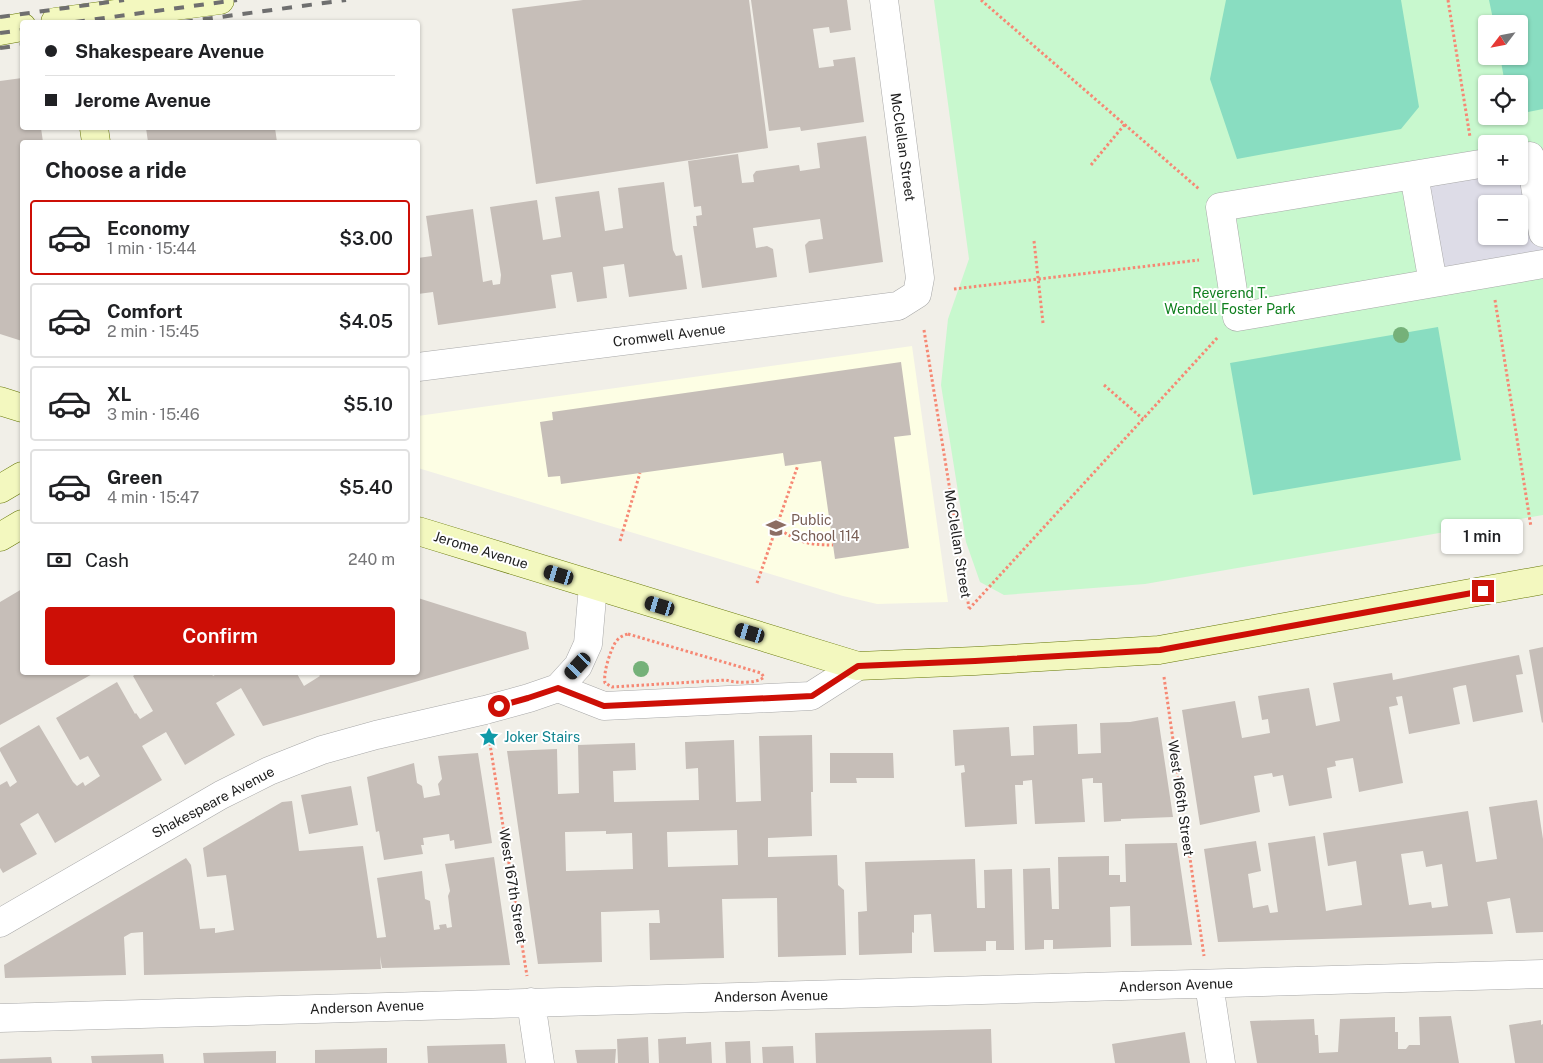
<!DOCTYPE html>
<html lang="en">
<head>
<meta charset="utf-8">
<style>
  body { margin:0; font-family:"Public Sans",sans-serif; background:#f6f6f6; color:#202124; height:100vh; display:flex; flex-direction:column; font-size:19px; white-space:nowrap }
  * { box-sizing:border-box; margin:0 }
  p { font-size:16px; color:#757577 }
  .icon { flex:none; width:28px; height:28px; fill:none; stroke:currentColor; stroke-width:2; stroke-linecap:round; stroke-linejoin:round }
  .map { position:relative; flex:1; overflow:hidden }
  .details { position:absolute; left:20px; top:140px; width:400px; height:535px; display:flex; flex-direction:column; background:#fff; border-radius:5px; box-shadow:0 1px 4px #0004 }
  .details>* { flex:none }
  .top-card { position:absolute; left:20px; top:20px; width:400px; height:110px; border-radius:5px; box-shadow:0 1px 4px #0004; display:grid; align-content:center; height:110px; padding:0 25px; background:#fff }
  .needle { width:32px; rotate:238deg }
  .tools { position:absolute; left:1478px; top:15px; display:grid; gap:10px }
  .tools a { display:grid; place-items:center; width:50px; height:50px; border-radius:5px; background:#fff; box-shadow:0 1px 4px #0004; font-size:25px }
  .end { position:absolute; width:22px; height:22px; margin:-11px; border:6px solid #cd0f06; background:#fff; box-shadow:0 0 0 2px #fff }
  .from { border-radius:50% }
  .bubble { position:absolute; height:35px; border-radius:5px; background:#fff; box-shadow:0 1px 4px #0004; font-size:16px; font-weight:600; line-height:35px; text-align:center }
  .car { position:absolute; width:15px; height:30px; margin:-15px -8px; border-radius:6px; box-shadow:0 0 4px 1px #0007; background:linear-gradient(#222 24%,#8ab4d8 0 40%,#222 0 76%,#8ab4d8 0 86%,#222 0) }
  .top-card b { display:flex; align-items:center; gap:18px; height:48px; font-size:19px }
  .top-card b+b { border-top:1px solid #e0e0e0 }
  .top-card i { width:12px; height:12px; background:#202124 }
  ul { padding:0; list-style:none }
  li { display:flex; align-items:center; gap:15px; height:75px; margin:0 10px 8px; padding:0 15px; border:2px solid #e0e0e0; border-radius:5px }
  li div { flex:1 }
  li b { display:block; font-size:19px }
  li em { font-style:normal; font-weight:600 }
  li.on { border-color:#cd0f06 }
  li>.icon { width:45px; height:45px; stroke-width:1.5 }
  h2 { padding:0 25px; font-size:22px; line-height:60px }
  .pay { display:flex; align-items:center; gap:12px; height:55px; padding:0 25px; font-size:19px }
  .pay p { margin-inline-start:auto }
  .primary-button { display:flex; gap:10px; margin-top:auto; padding:10px 25px }
  .primary-button a { flex:1; height:58px; border-radius:5px; background:#cd0f06; color:#fff; font-size:20px; font-weight:600; line-height:58px; text-align:center }
  .map>svg:first-child { display:block }
</style>
</head>
<body>
<div class="map">
<svg width="1543" height="1063" viewBox="0 0 1543 1063">
  <rect width="100%" height="100%" fill="#f1efe8"/>
  <!-- education -->
  <path fill="#fdfee4" d="M912,346L948,602L877,604L843,596L418,468V416Z"/>
  <!-- park -->
  <path fill="#c8f8ce" fill-rule="evenodd" d="M934,0H1543V515L1145,584L1004,595L980,582L966,542L941,385L948,319L969,259ZM1486,24H1519V56H1486ZM1486,84H1519V116H1486ZM1486,144H1519V176H1486ZM1486,204H1519V236H1486Z"/>
  <!-- pitch -->
  <path fill="#89ddc1" d="M1226,0H1401L1419,107L1401,129L1237,159L1210,79Z
    M1489,0H1543V109L1528,112L1519,106V84H1505L1500,56H1519V24H1494Z
    M1438,327L1461,460L1253,495L1230,363Z"/>
  <!-- plaza -->
  <path fill="#dddce7" fill-rule="evenodd" d="M1519,158L1543,233V264L1433,283L1414,175L1519,176ZM1486,204H1519V236H1486Z"/>
  <!-- building -->
  <path fill="#c6beb8" fill-rule="evenodd" d="M583,0H749L768,148L536,184L512,9Z
    M751,0H847L851,30L830,33L829,27L813,29L819,68L834,66L833,60L855,57L864,122L801,131L800,127L769,131Z
    M22,78V128H41L43,142H22V341L0,334V81Z
    M146,128H275L277,142H148Z
    M866,136L883,262L809,273L805,245L809,241L823,239L820,219L753,228L756,248L767,246L773,249L777,277L702,288L693,226H697L696,216L702,215L701,206L694,207L688,161L738,154L742,183L754,182L753,175L756,171L799,165L800,171L820,168L817,143Z
    M664,182L673,250L676,256L682,255L687,289L629,297L624,264L603,267L607,298L577,302L572,272L551,275L556,308L438,325L433,292L418,294V258L432,256L426,216L473,209L483,282L492,280L493,285L500,284L501,275L490,207L537,200L543,240L561,237L555,197L599,191L605,231L623,228L618,188Z
    M901,362L911,435L894,437L909,548L835,559L821,461L785,466L783,453L561,484L560,476L548,477L540,422L553,420L552,412Z
    M22,589V672H96L0,725V602Z
    M418,598L526,632L529,649L263,726L241,688L216,703L235,735L185,765L166,732L142,746L162,780L55,843L38,813L20,824L37,854L3,873L0,868V785L7,781L10,787L17,782L0,751V748L39,725L73,782L77,786L83,782L85,786L100,776L88,756L80,760L56,718L117,682L135,714L136,713L140,719L153,711L133,676L139,672H211L213,676L220,672H296L304,686L320,676L317,672H418Z
    M1543,647V722L1542,723L1529,650Z
    M1519,655L1523,674L1516,675L1523,712L1473,722L1466,685L1460,686L1453,688L1460,724L1409,734L1402,696L1396,697L1398,705L1389,707L1403,783L1359,792L1353,758L1335,761L1336,766L1327,768L1332,798L1289,806L1283,775L1273,777L1272,773L1254,776L1260,812L1200,825L1182,710L1235,701L1242,738L1270,733L1268,719L1262,720L1258,696L1309,688L1316,726L1340,721L1333,683L1392,673L1393,680Z
    M1158,717L1173,817L1121,819V821L1104,822L1102,783H1093V778L1082,779L1085,822L1035,824L1032,780L1023,781V785H1015L1017,824L965,827L961,773L965,772L964,765L955,766L953,730L1009,727L1011,756L1034,755L1033,726L1077,724L1078,754L1101,753L1100,723L1130,722Z
    M812,735L813,792H811L812,836L768,838V857L837,855L838,885L844,890L846,955L778,957L777,898L722,899L724,958L650,960L649,923H660L659,910L603,912H601L602,962L538,964L507,751L557,749L558,794L579,793L578,745L635,743L636,770L613,771L614,802L699,800L698,768L686,769L685,742L734,740L736,802L761,801L759,736ZM737,830L738,865L668,867L667,832ZM606,831V834L632,833L633,869L566,871L565,832Z
    M478,753L492,843L455,849L454,840L450,841L449,834L423,838L424,845H421L423,854L384,860L379,831L376,832L367,777L414,763L417,783L422,786L424,798L440,795L438,784L442,779L438,756Z
    M830,753H893L894,778H856L857,783H830Z
    M351,786L358,825L309,834L301,795Z
    M1537,800L1543,839V932L1516,933L1510,898L1487,902L1493,934L1218,942L1204,849L1256,841L1261,871L1248,874L1253,908L1268,905L1270,913L1278,912L1268,843L1315,836L1326,911L1336,909L1362,905L1356,861L1328,866L1323,833L1468,811L1476,862L1497,859L1489,807ZM1423,851L1426,867L1442,864L1448,906L1432,908L1431,902L1409,905L1401,854Z
    M292,801L299,851L363,846L377,938L386,937L377,878L422,871L425,899L430,901L434,930L440,929L439,925L446,924L447,928L452,927L448,896L450,891L445,864L494,857L510,965L382,968L380,956L381,969L144,975L143,932L131,933L124,937L126,975L5,978L4,965L186,858L191,865L200,929L215,928V933L234,930L226,875L207,877L203,848L282,802Z
    M1177,843L1192,945L1131,946L1130,906L1110,907L1111,947L1053,949V940H1044V949L1025,950L1023,869L1050,868L1052,909H1059L1058,857L1109,856V875H1120V882H1126L1125,844Z
    M975,859L977,908H985L984,870L1012,869L1014,950H996V941H986V951L934,952L931,914L914,915V933L912,932V953L859,955L858,912L867,911L865,862Z
    M1451,1016L1459,1063H1257L1250,1021L1314,1019L1315,1035H1318L1319,1053L1338,1052L1340,1019L1395,1017V1032H1398V1049H1406L1409,1045H1420L1419,1017Z
    M1541,1020V1025L1543,1024V1063H1515L1509,1025Z
    M991,1029L992,1063H816L815,1033Z
    M1185,1032L1190,1063H1115L1112,1044Z
    M648,1037L649,1063H618L617,1039Z
    M686,1037V1044L711,1042L712,1063H659L658,1039Z
    M750,1041L751,1063H726L725,1042Z
    M505,1044L507,1063H428L427,1046Z
    M793,1046L794,1063H763L762,1047Z
    M387,1048V1063H315V1050Z
    M616,1049L615,1063H577L575,1050Z
    M276,1051V1063H204L203,1053Z
    M163,1054L164,1063H92L91,1056Z
    M51,1057L52,1063H0V1059Z"/>
  <g fill="none" stroke-linecap="round" stroke-linejoin="round">
    <defs>
      <path id="street" d="M1530,156L1543,233
        M1486,163L1220,207L1237,317L1543,264
        M1414,175L1433,283
        M418,367L898,306L917,294L920,278L884,0
        M558,688L604,706L811,696L858,666
        M0,923L221,795L269,771L322,750L376,735L485,710L529,698L558,688L578,666L588,644L593,586
        M1209,984L1221,1063
        M531,1002L540,1063
        M0,1018L1543,974"/>
      <path id="secondary" d="M55,22L220,0
        M0,31L22,27
        M94,128L96,142
        M0,401L22,408
        M0,489L22,476
        M418,531L858,666L975,661L1159,650L1543,580
        M0,537L22,524"/>
    </defs>
    <!-- street casing -->
    <use href="#street" stroke="#a8a8a8" stroke-width="29"/>
    <!-- secondary casing -->
    <use href="#secondary" stroke="#677808" stroke-width="29"/>
    <!-- path -->
    <path stroke="#f68874" stroke-width="3" stroke-dasharray="2.5 2.5" stroke-linecap="butt" d="M981,0L1199,189
      M1448,0L1470,137
      M1091,165L1125,124
      M1034,241L1043,323
      M954,289L1199,260
      M1495,300L1531,527
      M924,330L969,608
      M1104,385L1143,419
      M776,527C798,542 807,545 833,545
      M620,541L640,473
      M757,583L798,465
      M969,609L1218,337
      M628,634L761,673L764,677C757,684 735,683 726,680L612,687L605,683C603,673 610,652 615,643C618,638 623,635 628,634Z
      M1164,677L1204,956
      M489,738L527,976"/>
    <!-- street -->
    <use href="#street" stroke="#fff" stroke-width="28"/>
    <!-- secondary -->
    <use href="#secondary" stroke="#f3f8bf" stroke-width="28"/>
    <!-- rail -->
    <path stroke="#6f6f6f" stroke-width="4" stroke-dasharray="10 10" stroke-linecap="butt" d="M0,17L124,0
      M75,22L237,0
      M183,22L346,0
      M0,33L22,30
      M0,48L22,45"/>
  </g>
  <!-- trees -->
  <g fill="#75b179">
    <circle cx="1401" cy="335" r="8"/>
    <circle cx="641" cy="669" r="8"/>
  </g>
  <g fill="none" stroke-linecap="round" stroke-linejoin="round">
    <!-- route -->
    <path stroke="#cd0f06" stroke-width="6" d="M499,706L528,698L558,688L604,706L812,696L858,666L975,661L1160,650L1483,591"/>
  </g>
  <!-- icons -->
  <defs>
    <symbol id="school-bare" viewBox="-9 -9 18 18"><path d="M0-5L7-2L0 1L-7-2ZM-4 1L0 2.5L4 1V4Q0 6-4 4Z" fill="#8d6e63" stroke="#fff" stroke-width="2.5" paint-order="stroke"/></symbol>
    <symbol id="sight-bare" viewBox="-9 -9 18 18"><path d="M0-6L1.8-2.2L6-1.7L2.9 1.2L3.7 5.4L0 3.3L-3.7 5.4L-2.9 1.2L-6-1.7L-1.8-2.2Z" fill="#0f9aa8" stroke="#fff" stroke-width="2.5" paint-order="stroke"/></symbol>
  </defs>
  <g fill-rule="evenodd">
    <use href="#school-bare" x="762" y="514" width="28" height="28"/>
    <use href="#sight-bare" x="475" y="723" width="28" height="28"/>
  </g>
  <g text-anchor="middle" dominant-baseline="central" stroke-width="4" stroke-linejoin="round" paint-order="stroke">
    <!-- street labels -->
    <g font-size="14" fill="#212121" stroke="#fff">
      <text transform="translate(903 147) rotate(82)">McClellan Street</text>
      <text transform="translate(669 335) rotate(-7)">Cromwell Avenue</text>
      <text transform="translate(958 544) rotate(81)">McClellan Street</text>
      <text transform="translate(481 550) rotate(17)">Jerome Avenue</text>
      <text transform="translate(1181 798) rotate(82)">West 166th Street</text>
      <text transform="translate(213 802) rotate(-28)">Shakespeare Avenue</text>
      <text transform="translate(513 886) rotate(81)">West 167th Street</text>
      <text transform="translate(1176 985) rotate(-2)">Anderson Avenue</text>
      <text transform="translate(771 996) rotate(-1)">Anderson Avenue</text>
      <text transform="translate(367 1007) rotate(-2)">Anderson Avenue</text>
    </g>
    <!-- park labels -->
    <g font-size="14" fill="#0f7f1e" stroke="#fff">
      <text x="1230" y="293">Reverend T.<tspan x="1230" dy="16">Wendell Foster Park</tspan></text>
    </g>
    <!-- education labels -->
    <g font-size="14" fill="#785e54" stroke="#fff" text-anchor="start">
      <text x="791" y="520">Public<tspan x="791" dy="16">School 114</tspan></text>
    </g>
    <!-- culture labels -->
    <g font-size="14" fill="#0d838f" stroke="#fff" text-anchor="start">
      <text x="504" y="737">Joker Stairs</text>
    </g>
  </g>
</svg>
<div class="tools">
<a><svg class="needle" viewBox="-14 -14 28 28"><path d="M0-13l5 13h-10z" fill="#e53935"/><path d="M0 13l5-13h-10z" fill="#757577"/></svg></a>
<a><svg class="icon" aria-label="locate" viewBox="0 0 24 24"><circle cx="12" cy="12" r="6"/><path d="M12 2v4M12 18v4M2 12h4M18 12h4"/></svg></a>
<a>+</a>
<a>−</a>
</div>
<i class="end from" style="left:499px;top:706px"></i>
<i class="end" style="left:1483px;top:591px"></i>
<div class="bubble" style="left:1441px;top:519px;width:82px">1 min</div>
<i class="car" style="left:559px;top:575px;rotate:287deg"></i>
<i class="car" style="left:660px;top:606px;rotate:287deg"></i>
<i class="car" style="left:750px;top:633px;rotate:287deg"></i>
<i class="car" style="left:578px;top:666px;rotate:223deg"></i>
<div class="top-card">
<b><i class="from"></i>Shakespeare Avenue</b>
<b><i></i>Jerome Avenue</b>
</div>
<section class="details">
<h2>Choose a ride</h2>
<ul>
<li class="on"><svg class="icon" aria-label="car" viewBox="0 0 24 24"><path d="M5 17H2v-5l4-1 3-4h7l3 4 3 1v5h-3M9 17h6M6 11h13"/><circle cx="7" cy="17" r="2"/><circle cx="17" cy="17" r="2"/></svg><div><b>Economy</b><p>1 min · 15:44</p></div><em>$3.00</em></li>
<li><svg class="icon" aria-label="car" viewBox="0 0 24 24"><path d="M5 17H2v-5l4-1 3-4h7l3 4 3 1v5h-3M9 17h6M6 11h13"/><circle cx="7" cy="17" r="2"/><circle cx="17" cy="17" r="2"/></svg><div><b>Comfort</b><p>2 min · 15:45</p></div><em>$4.05</em></li>
<li><svg class="icon" aria-label="car" viewBox="0 0 24 24"><path d="M5 17H2v-5l4-1 3-4h7l3 4 3 1v5h-3M9 17h6M6 11h13"/><circle cx="7" cy="17" r="2"/><circle cx="17" cy="17" r="2"/></svg><div><b>XL</b><p>3 min · 15:46</p></div><em>$5.10</em></li>
<li><svg class="icon" aria-label="car" viewBox="0 0 24 24"><path d="M5 17H2v-5l4-1 3-4h7l3 4 3 1v5h-3M9 17h6M6 11h13"/><circle cx="7" cy="17" r="2"/><circle cx="17" cy="17" r="2"/></svg><div><b>Green</b><p>4 min · 15:47</p></div><em>$5.40</em></li>
</ul>
<div class="pay"><svg class="icon" aria-label="cash" viewBox="0 0 24 24"><path d="M3 7h18v10H3z"/><circle cx="12" cy="12" r="2"/></svg>Cash<p>240 m</p></div>
<div class="primary-button"><a>Confirm</a></div>
</section>
</div>
</body>
</html>
